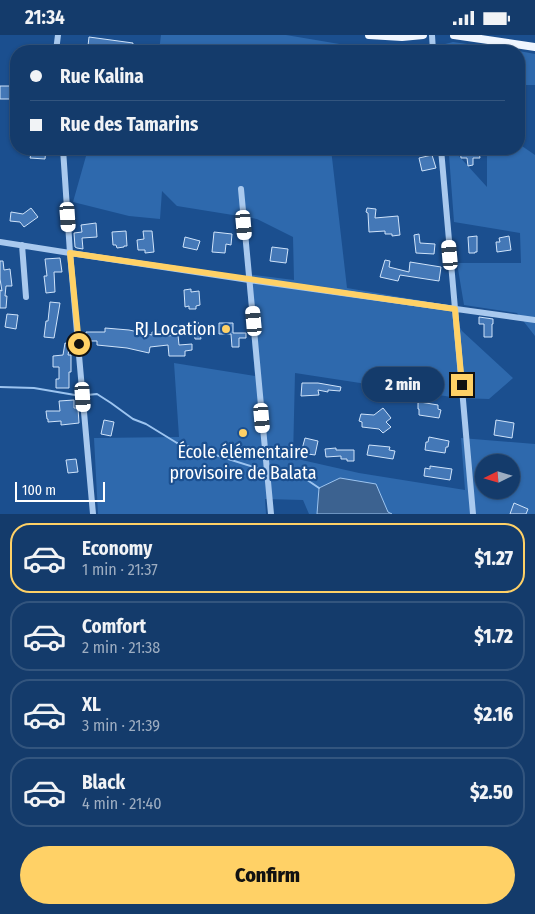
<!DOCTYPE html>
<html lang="en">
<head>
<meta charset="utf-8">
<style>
  body { margin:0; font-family:"Fira Sans Condensed",sans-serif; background:#214673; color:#f1f3f6; height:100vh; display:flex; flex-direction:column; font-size:19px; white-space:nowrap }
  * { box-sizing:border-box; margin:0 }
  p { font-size:16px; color:#9dadc1 }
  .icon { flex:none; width:28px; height:28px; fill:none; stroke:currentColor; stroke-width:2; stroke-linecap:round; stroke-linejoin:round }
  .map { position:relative; height:479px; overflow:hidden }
  .side { display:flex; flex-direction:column; background:#143b6b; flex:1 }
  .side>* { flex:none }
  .banner { position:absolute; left:10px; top:10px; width:515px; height:110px; border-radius:20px; box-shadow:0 1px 4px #0004,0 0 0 1px #33557e; display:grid; align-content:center; height:110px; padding:0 20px; background:#143b6b }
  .needle { width:32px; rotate:265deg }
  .tools { position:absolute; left:475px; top:419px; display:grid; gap:10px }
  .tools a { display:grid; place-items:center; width:45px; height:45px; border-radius:50%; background:#143b6b; box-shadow:0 1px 4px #0004,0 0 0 1px #33557e; font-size:25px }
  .scale { position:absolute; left:15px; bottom:12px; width:90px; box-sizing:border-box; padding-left:5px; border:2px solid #fff; border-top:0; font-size:14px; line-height:18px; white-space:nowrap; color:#fff; -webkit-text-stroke:4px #1b4f8f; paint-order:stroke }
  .end { position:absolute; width:22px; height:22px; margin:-11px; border:6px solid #ffd166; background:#111; box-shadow:0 0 0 2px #111 }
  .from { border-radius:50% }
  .bubble { position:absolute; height:35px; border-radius:18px; background:#143b6b; box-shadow:0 1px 4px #0004,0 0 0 1px #33557e; font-size:16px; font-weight:800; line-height:35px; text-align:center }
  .car { position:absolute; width:15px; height:30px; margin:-15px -8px; border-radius:6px; box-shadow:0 0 4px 1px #0007; background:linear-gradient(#fff 24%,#345 0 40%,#fff 0 76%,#345 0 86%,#fff 0) }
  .banner b { display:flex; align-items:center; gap:18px; height:48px; font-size:19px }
  .banner b+b { border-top:1px solid #33557e }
  .banner i { width:12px; height:12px; background:#f1f3f6 }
  ul { padding:9px 0 0; list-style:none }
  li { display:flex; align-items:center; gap:15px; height:70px; margin:0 10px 8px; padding:0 10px; border:2px solid #33557e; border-radius:20px }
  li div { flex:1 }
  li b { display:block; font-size:19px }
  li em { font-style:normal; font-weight:800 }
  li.on { border-color:#ffd166 }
  li>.icon { width:45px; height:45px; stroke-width:1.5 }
  .button { display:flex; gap:10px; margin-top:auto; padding:10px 20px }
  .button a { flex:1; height:58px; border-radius:30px; background:#ffd166; color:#111; font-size:20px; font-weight:800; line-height:58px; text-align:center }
  .status { display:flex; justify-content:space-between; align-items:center; height:35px; padding:0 25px; background:#143b6b; direction:ltr }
  .status svg { height:14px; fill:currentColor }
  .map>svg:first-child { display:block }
</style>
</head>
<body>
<div class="status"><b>21:34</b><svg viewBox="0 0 49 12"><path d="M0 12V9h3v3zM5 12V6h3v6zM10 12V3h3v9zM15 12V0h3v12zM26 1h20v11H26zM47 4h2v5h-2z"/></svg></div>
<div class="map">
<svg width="535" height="479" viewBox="0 0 535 479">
  <rect width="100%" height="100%" fill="#1b4f8f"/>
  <!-- green -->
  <path fill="#2e69ad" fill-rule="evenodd" d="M161,0H286L381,16H159Z
    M453,7L518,16H417Z
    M519,16L535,19V50H519Z
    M519,109L535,120V301L517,278L464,270L457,228H521L520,198L454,187L449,120L457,119L487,152V114H519Z
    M88,114H331L347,253L447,270L462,296L513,343L489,364L458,363L295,338L293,423L359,438L465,455L461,403L535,409V479H309L303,465L265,464L266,479H98L94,403L179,402L174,328L255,341L246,239L294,245L293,202L257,184L177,171L162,156L160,184L129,181L73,167ZM484,428H511V455H484Z"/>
  <!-- water -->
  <path fill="#3c6290" stroke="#9cc4f0" d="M340,443L376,449L388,477L392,479H317L319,453Z"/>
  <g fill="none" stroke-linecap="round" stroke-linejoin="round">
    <!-- stream -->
    <path stroke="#9cc4f0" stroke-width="2" d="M0,352L34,353L75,360
      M87,360L97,359L111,368L133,384L146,389L177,408L257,433
      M273,435L297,438L319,453"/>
  </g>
  <!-- building -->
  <path fill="#4478b7" stroke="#cfe3fa" d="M89,2L133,8L132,16H91L90,12L88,11Z
    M0,51H16V67H12L11,64H0Z
    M28,114H46L45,124L30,123L31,119H28Z
    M460,114H472V118L479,117L480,123H473V130L468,131L467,123H461Z
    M432,120L436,133L422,136L419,123Z
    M31,173L38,182L24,192L20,187L10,186L11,177L23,179Z
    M367,173L376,174L375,183L398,181L400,200L392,201V199H385V196L369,197L368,178L366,177Z
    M96,188L97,202L82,203L83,214L77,213L75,212L74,198L82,197L81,190Z
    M126,196L127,211H124V212L117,213L116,210H113L112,197Z
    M143,196H152L154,217L145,218V215H138L137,205L144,204Z
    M214,197L232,199L231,210L226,209L225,218L212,217Z
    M419,199L420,208L435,209L434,219L416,218L414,200Z
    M477,201V217H475V218H469L468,202Z
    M509,201L511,215L497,217L496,207H500L499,203Z
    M185,202L200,206L197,215L183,212Z
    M272,212L288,214L286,228L270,226Z
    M60,223L62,237H54L55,257L46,258L44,241H47L45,224Z
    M385,225L390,226L389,232L409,237L410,227L441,232L439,246L400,240L398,246L380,242Z
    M0,226H3L4,235L10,234L12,251H6L5,261H7L6,273H0V255L2,256L0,244Z
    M191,254V257L199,256L200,270L196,271V274H189V271L185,272L184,255Z
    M50,267L60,268L54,303L44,302L46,286H48Z
    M7,279L18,280L16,294L5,292Z
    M479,282L493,284V289H492V302H484V289H479Z
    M198,287L201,304H195L194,298L189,299L188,289Z
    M219,288H233V298H246V303H239V312H232L231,299H219Z
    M105,293L129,295L152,300V297L166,296V301L178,300L179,310L192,309V315L185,316V321H169L168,310L150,312L149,318L127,313L97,310V306H86V297H105Z
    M65,308L70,309L68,320H71V337H69V353H56V344H59V332H53V321L63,320Z
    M302,348H318L341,352L340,356L328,355V357L318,355L319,360L301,361Z
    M74,365V373H78L79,388L61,390V386L48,387V384H47L46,376H60L59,366Z
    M420,367L438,370V374L441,375L439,383L419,380V374H418V368Z
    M383,373L391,383L386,387L391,392L383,398L379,394L362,392V387L359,386L361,379L374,380Z
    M104,385L114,387L111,401L101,399Z
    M496,385L514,388L512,403L494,400Z
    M429,402L449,406L448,412H446L445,418L425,415L426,407H428Z
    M305,403L318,406L315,420L301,418Z
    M369,410L390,412L389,415L395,416L393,424L367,420Z
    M336,413V415H354V426H347V424H341V421L326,422L325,414Z
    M76,424L78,437L68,438L66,425Z
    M430,431L452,434L450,445L424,441L425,433L430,434Z
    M514,468L528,474L526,479H510Z"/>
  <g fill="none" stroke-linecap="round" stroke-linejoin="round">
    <!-- minor -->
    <path stroke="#a9c9ee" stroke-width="6" d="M432,0L433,16
      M56,16L58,0
      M63,114L70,218L93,479
      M441,114L473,479
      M241,154L271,479
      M0,207L70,218L249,245L535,285
      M22,210L26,262"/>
    <!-- major -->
    <path stroke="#f0f6ff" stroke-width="8" d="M369,0L402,2L423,0
      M454,0L535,12"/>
  </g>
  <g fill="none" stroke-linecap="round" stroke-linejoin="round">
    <!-- route -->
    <path stroke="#ffd166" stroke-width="6" d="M79,309L70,218L455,274L462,350"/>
  </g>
  <!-- markers -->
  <g fill="#ffd166" stroke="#1b4f8f" stroke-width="2">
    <circle cx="226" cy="294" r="5"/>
    <circle cx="243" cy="398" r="5"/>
  </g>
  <g text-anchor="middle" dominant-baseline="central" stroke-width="4.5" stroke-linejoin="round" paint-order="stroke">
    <!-- poi labels -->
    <g font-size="18" fill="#fff" stroke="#1b4f8f" text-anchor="end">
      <text x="216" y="294">RJ Location</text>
      <text x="243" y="417" text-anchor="middle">École élémentaire<tspan x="243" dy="21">provisoire de Balata</tspan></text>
    </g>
  </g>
</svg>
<div class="tools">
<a><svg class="needle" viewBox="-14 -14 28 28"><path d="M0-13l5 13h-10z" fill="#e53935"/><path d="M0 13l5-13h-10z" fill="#9dadc1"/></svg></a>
</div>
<div class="scale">100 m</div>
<i class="end from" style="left:79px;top:309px"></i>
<i class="end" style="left:462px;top:350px"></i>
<div class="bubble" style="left:362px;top:332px;width:82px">2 min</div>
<i class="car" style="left:68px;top:182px;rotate:176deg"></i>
<i class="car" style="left:244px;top:190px;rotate:175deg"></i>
<i class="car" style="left:450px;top:220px;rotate:355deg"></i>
<i class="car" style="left:254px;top:286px;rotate:355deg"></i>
<i class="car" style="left:83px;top:362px;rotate:176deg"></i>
<i class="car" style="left:262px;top:383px;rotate:175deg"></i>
<div class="banner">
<b><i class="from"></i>Rue Kalina</b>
<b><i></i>Rue des Tamarins</b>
</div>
</div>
<section class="side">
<ul>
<li class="on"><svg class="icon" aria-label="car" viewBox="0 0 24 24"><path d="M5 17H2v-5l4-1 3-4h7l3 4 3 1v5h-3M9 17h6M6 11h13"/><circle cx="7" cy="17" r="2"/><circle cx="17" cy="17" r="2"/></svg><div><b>Economy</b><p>1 min · 21:37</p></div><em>$1.27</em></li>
<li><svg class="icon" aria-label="car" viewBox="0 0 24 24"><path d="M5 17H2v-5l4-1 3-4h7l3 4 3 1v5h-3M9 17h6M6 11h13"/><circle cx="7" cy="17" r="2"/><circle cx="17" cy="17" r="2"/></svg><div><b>Comfort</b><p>2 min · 21:38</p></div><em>$1.72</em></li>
<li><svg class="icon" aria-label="car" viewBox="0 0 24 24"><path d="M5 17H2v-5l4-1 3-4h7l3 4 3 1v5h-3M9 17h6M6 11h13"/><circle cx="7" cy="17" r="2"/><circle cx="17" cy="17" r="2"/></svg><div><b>XL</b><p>3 min · 21:39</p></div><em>$2.16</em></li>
<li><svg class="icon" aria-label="car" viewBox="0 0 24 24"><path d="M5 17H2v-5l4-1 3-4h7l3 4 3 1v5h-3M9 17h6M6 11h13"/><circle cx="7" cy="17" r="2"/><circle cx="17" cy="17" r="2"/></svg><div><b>Black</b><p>4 min · 21:40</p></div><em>$2.50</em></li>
</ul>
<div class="button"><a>Confirm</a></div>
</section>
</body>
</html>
